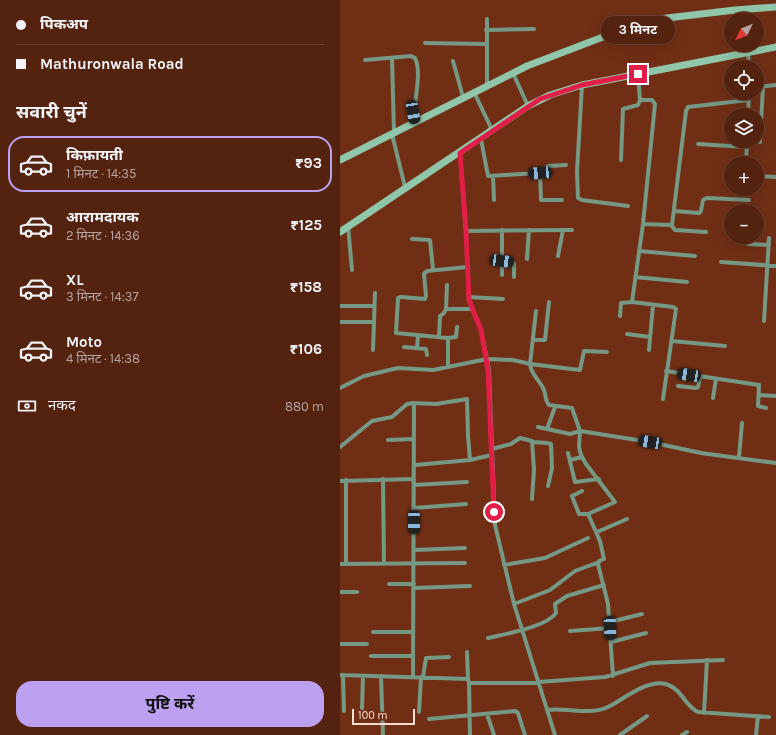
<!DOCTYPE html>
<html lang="hi">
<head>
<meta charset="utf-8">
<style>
  body { margin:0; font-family:Karla,"Noto Sans Devanagari",sans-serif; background:#5d2f1e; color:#f1f3f6; height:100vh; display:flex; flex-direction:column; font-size:15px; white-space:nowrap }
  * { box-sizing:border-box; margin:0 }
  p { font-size:13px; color:#b5a49f }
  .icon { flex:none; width:22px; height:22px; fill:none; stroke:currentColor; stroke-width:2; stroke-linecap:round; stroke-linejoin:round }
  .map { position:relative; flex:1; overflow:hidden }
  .sheet { display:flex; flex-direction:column; background:#542310; width:340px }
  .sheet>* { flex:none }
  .guide { display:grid; align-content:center; height:88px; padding:0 16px; background:#542310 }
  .needle { width:26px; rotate:227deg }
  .tools { position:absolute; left:384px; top:12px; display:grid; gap:8px }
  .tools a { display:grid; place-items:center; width:40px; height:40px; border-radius:50%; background:#542310; box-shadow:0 4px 16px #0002,0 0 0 1px #6a4030; font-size:20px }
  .scale { position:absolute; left:12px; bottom:10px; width:63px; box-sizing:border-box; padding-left:4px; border:2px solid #fbdacf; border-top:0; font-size:11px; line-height:14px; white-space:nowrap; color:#fbdacf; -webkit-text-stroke:3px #702f15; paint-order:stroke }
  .end { position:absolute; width:18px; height:18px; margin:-9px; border:5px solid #e11d48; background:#fff; box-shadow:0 0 0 2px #fff }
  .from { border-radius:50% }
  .bubble { position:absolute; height:28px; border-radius:14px; background:#542310; box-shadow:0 4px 16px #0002,0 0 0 1px #6a4030; font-size:13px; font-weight:700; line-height:28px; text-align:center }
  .car { position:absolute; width:12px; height:24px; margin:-12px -6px; border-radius:5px; box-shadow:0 0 3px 1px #0007; background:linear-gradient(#222 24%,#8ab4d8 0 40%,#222 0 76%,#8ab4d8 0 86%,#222 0) }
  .guide b { display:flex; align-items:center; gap:14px; height:38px; font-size:15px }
  .guide b+b { border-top:1px solid #6a4030 }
  .guide i { width:10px; height:10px; background:#f1f3f6 }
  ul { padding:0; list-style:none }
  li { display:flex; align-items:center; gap:12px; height:56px; margin:0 8px 6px; padding:0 8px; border:2px solid transparent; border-radius:16px }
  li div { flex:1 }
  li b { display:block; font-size:15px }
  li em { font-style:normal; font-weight:700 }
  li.current { border-color:#bca0f2 }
  li>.icon { width:36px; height:36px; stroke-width:1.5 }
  h2 { padding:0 16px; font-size:18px; line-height:48px }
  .pay { display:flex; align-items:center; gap:10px; height:44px; padding:0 16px; font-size:15px }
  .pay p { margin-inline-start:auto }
  .primary-button { display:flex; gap:8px; margin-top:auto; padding:8px 16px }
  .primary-button a { flex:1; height:46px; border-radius:16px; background:#bca0f2; color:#111; font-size:16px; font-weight:700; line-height:46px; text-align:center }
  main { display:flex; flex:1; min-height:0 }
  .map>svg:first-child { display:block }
</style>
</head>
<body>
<main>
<section class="sheet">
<div class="guide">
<b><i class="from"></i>पिकअप</b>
<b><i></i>Mathuronwala Road</b>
</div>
<h2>सवारी चुनें</h2>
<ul>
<li class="current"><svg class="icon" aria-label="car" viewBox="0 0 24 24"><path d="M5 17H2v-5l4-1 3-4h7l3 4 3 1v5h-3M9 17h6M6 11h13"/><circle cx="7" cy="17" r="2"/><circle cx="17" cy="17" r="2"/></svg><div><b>किफ़ायती</b><p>1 मिनट · 14:35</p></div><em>₹93</em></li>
<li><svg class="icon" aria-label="car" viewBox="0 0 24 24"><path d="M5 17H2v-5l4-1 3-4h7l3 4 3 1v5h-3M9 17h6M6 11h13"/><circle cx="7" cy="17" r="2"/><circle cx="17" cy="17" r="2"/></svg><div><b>आरामदायक</b><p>2 मिनट · 14:36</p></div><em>₹125</em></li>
<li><svg class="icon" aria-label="car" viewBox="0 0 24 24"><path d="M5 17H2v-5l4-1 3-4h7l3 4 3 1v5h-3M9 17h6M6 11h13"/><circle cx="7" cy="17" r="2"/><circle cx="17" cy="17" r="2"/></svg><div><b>XL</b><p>3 मिनट · 14:37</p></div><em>₹158</em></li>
<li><svg class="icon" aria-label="car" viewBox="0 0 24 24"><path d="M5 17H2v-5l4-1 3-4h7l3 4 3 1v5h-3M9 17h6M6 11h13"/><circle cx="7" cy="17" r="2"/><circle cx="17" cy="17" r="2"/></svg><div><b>Moto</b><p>4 मिनट · 14:38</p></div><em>₹106</em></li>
</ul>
<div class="pay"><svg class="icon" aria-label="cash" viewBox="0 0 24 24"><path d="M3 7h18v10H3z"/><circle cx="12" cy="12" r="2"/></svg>नकद<p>880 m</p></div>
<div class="primary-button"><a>पुष्टि करें</a></div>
</section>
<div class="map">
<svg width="436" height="735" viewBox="0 0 436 735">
  <rect width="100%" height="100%" fill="#702f15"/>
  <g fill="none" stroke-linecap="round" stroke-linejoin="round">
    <!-- street -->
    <path stroke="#769986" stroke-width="4" d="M395,10L396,19
      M147,19V85
      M146,30L194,29
      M85,43L146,44
      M398,45L399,54
      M408,52L409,67
      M52,58L54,132
      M25,60L71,56L75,58C83,75 72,104 75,122
      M113,61L123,97
      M173,73L188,106
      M298,74L300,100H312L315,104L303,224L292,302L333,307L336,309L323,399
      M242,85L237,172L238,198L242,200L288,206
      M417,87L436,85
      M134,92L152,130
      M408,115L409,93
      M52,134L65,187
      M141,139L148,176L200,173L201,200H222
      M420,142L423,86
      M358,144L406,147
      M120,153L126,231L129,300L141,330L149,370L155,525L174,604L215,735
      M281,160L283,109L298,105L300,100
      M406,163L407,141
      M200,173L208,166L226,165
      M153,176L154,200
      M417,176L436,177
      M334,211L359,213L361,211L363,200L367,198L409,200
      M303,224L332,225L346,111L348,107L408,100
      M8,226L12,270
      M332,226L335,230L366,232
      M126,231L232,230
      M72,239L90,240L93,269
      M408,244L429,245
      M299,251L355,256
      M218,256L223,230
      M187,259L189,230
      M162,261L174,263V277
      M381,262L436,266
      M162,275V230
      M295,277L347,282
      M129,297L163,299
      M0,306H34
      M106,309L107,285
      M196,311L190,364L240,370L244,351L267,352
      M280,316L281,303L292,302
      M424,321L429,238
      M0,322H34L35,293
      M287,334L310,337
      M99,337L100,316L104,313L106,309H133
      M108,338L116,337L117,327
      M193,340H205L209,302
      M332,341L385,346
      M64,347L86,349L87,355
      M77,348L78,336
      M33,350L34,322
      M309,350L313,305
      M108,366V338L56,333L58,298L61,297L85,299L86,296L84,274L87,271L127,267
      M326,371L419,385L418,406L426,408
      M338,386L356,388L358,387L360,377
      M0,388L24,376L58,368L93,370L147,359L173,360L190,364C191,375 200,380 204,390C206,395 205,401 209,405L232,408L240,431L310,442L361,453L436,463
      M419,395L436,396
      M373,398L376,379
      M198,427L230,434L240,431L239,447L241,455L246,464L275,502L248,514
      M207,429L215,407
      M48,440L74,439
      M193,442L207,443L211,444L212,468L208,486
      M0,447L32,421L52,417L67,404L74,403
      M152,449L171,444L180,438L192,441L194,470L192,499
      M228,453L235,482L259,479
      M399,457L402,423
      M130,460L152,455
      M230,460L242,457
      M43,479L44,564
      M6,480V564
      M0,481L74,479
      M74,485L127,482
      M242,491L232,496L239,514H248L260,541L264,559L259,561L258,564L268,604L273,676
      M74,508L126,504
      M257,532L287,519
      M74,550L125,548
      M0,564L125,563
      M164,565L205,558L248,538
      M49,584H74
      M74,588L130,586
      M0,592H17
      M174,604L210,590L235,571L259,562
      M270,622L302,614
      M230,631L270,628
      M33,632H73
      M148,638C164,634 207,627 216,613L215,604L227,596L264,585
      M271,642L306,633
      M0,644H27
      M127,652L128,679
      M31,656H73
      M0,675L128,679L129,683H185L265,677L310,663L383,660
      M3,675L4,711
      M41,676L43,735
      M73,676L74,403L96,404L127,399L128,436L130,460L75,465
      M83,677L86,658L109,657
      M129,683L130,735
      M22,709L23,676
      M207,710C227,707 248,716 268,707C284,699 307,679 326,684C342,689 345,706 358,712L429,717
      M79,712L81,677
      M364,713L367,660
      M147,714L154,735
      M89,719L175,711L178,713L185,735
      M280,735L307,716
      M342,735L347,732
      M416,735L418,716"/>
    <!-- secondary -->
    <path stroke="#90c7aa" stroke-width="7" d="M0,160L187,66L276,32L327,18L395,10L436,7
      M0,232L188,106L210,95L242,85L436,47"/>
  </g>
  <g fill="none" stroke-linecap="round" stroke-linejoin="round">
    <!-- route -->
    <path stroke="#e11d48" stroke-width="5" d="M154,512L148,370L141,330L129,300L126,231L120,153L200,99L242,85L298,74"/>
  </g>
</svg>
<div class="tools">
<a><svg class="needle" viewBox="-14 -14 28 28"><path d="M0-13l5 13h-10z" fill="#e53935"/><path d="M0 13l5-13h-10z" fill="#b5a49f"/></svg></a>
<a><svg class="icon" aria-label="locate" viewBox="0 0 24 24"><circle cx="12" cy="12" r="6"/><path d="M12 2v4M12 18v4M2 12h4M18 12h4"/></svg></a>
<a><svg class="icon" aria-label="layers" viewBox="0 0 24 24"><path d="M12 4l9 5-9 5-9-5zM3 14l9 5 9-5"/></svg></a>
<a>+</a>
<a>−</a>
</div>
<div class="scale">100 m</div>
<i class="end from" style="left:154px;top:512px"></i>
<i class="end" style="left:298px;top:74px"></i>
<div class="bubble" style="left:261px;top:16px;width:74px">3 मिनट</div>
<i class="car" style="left:73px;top:112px;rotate:170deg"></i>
<i class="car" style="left:200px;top:173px;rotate:266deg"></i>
<i class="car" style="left:162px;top:261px;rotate:97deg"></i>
<i class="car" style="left:349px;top:375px;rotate:279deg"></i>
<i class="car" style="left:310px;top:442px;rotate:279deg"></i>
<i class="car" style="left:74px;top:522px;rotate:180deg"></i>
<i class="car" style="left:270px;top:628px;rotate:178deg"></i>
</div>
</main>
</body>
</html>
